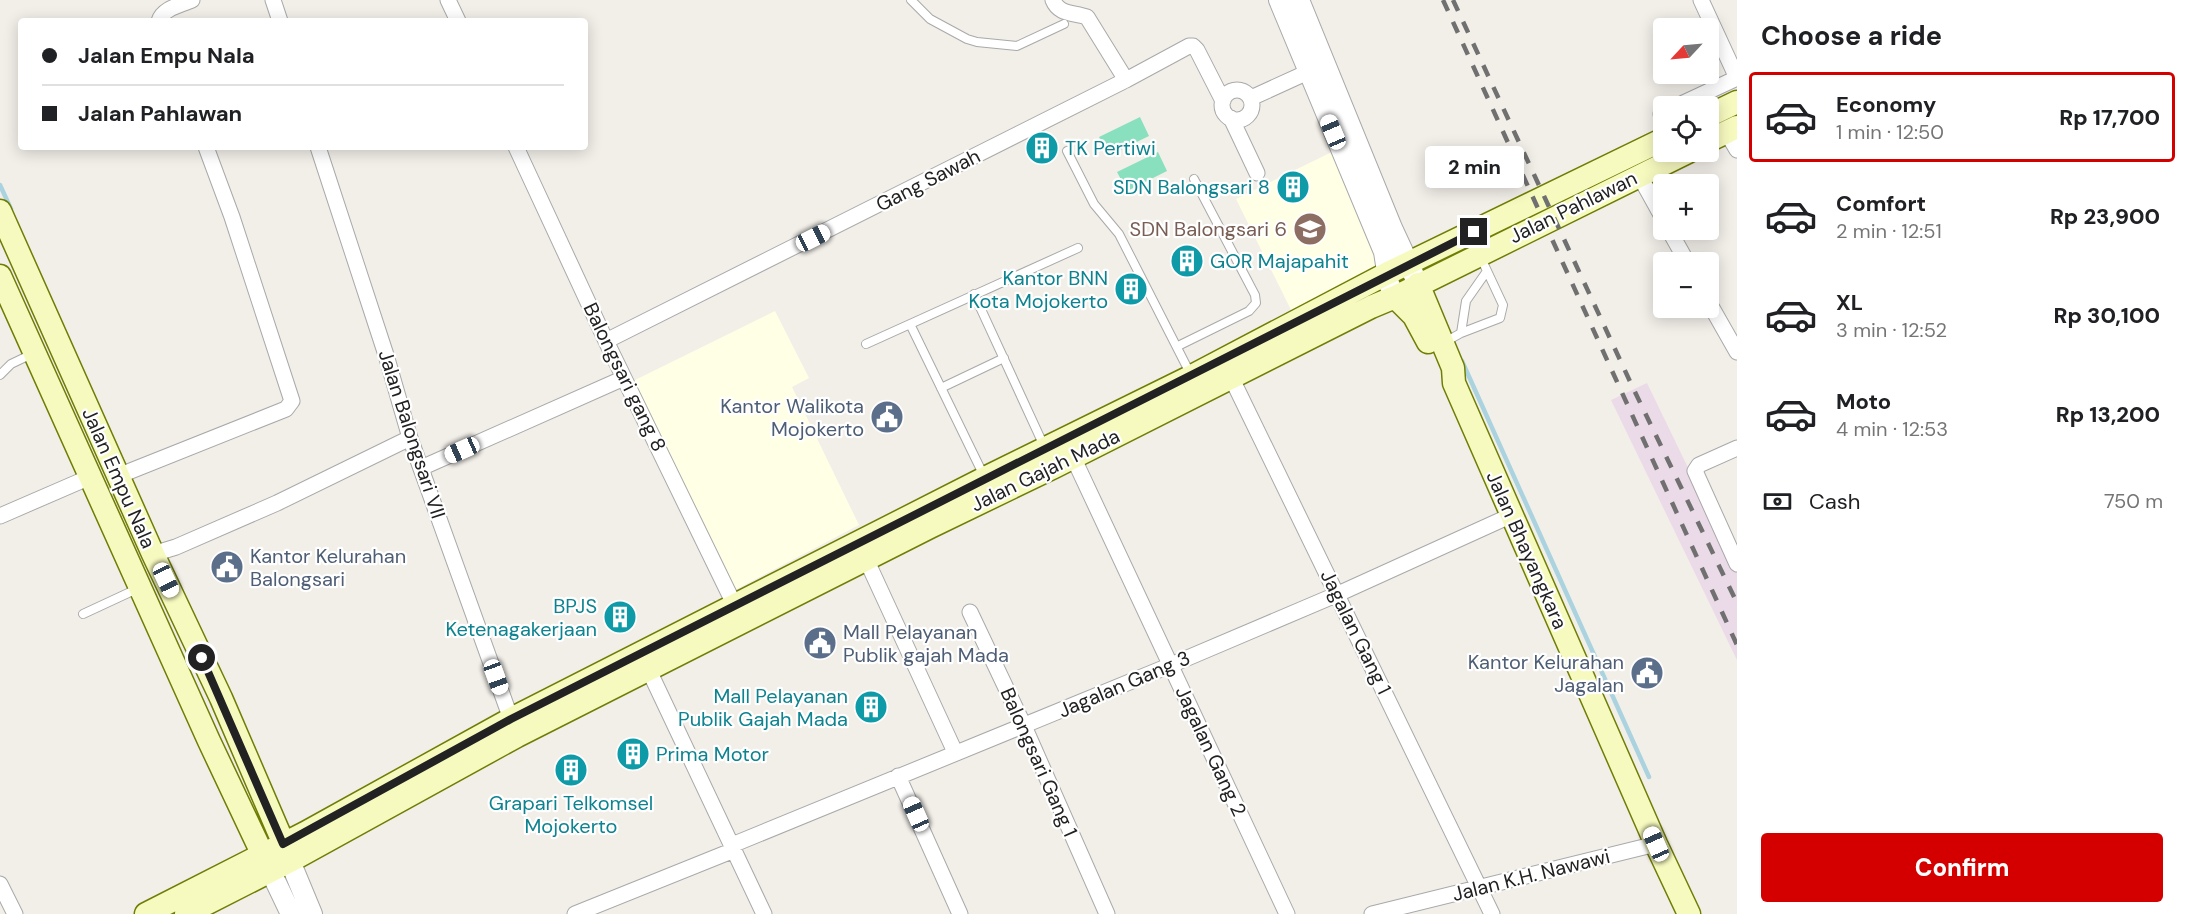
<!DOCTYPE html>
<html lang="en">
<head>
<meta charset="utf-8">
<style>
  body { margin:0; font-family:"DM Sans",sans-serif; background:#f2f2f2; color:#202124; height:100vh; display:flex; flex-direction:column; font-size:22px; white-space:nowrap }
  * { box-sizing:border-box; margin:0 }
  p { font-size:20px; color:#757577 }
  .icon { flex:none; width:33px; height:33px; fill:none; stroke:currentColor; stroke-width:2; stroke-linecap:round; stroke-linejoin:round }
  .map { position:relative; flex:1; overflow:hidden }
  .side { display:flex; flex-direction:column; background:#fff; width:450px }
  .side>* { flex:none }
  .hud { position:absolute; left:18px; top:18px; width:570px; height:132px; border-radius:6px; box-shadow:0 3px 15px #0003; display:grid; align-content:center; height:132px; padding:0 24px; background:#fff }
  .needle { width:39px; rotate:244deg }
  .controls { position:absolute; left:1653px; top:18px; display:grid; gap:12px }
  .controls a { display:grid; place-items:center; width:66px; height:66px; border-radius:6px; background:#fff; box-shadow:0 3px 15px #0003; font-size:30px }
  .end { position:absolute; width:27px; height:27px; margin:-14px; border:8px solid #222; background:#fff; box-shadow:0 0 0 3px #fff }
  .from { border-radius:50% }
  .bubble { position:absolute; height:42px; border-radius:6px; background:#fff; box-shadow:0 3px 15px #0003; font-size:20px; font-weight:800; line-height:42px; text-align:center }
  .car { position:absolute; width:18px; height:36px; margin:-18px -9px; border-radius:8px; box-shadow:0 0 4px 2px #0007; background:linear-gradient(#fff 24%,#345 0 40%,#fff 0 76%,#345 0 86%,#fff 0) }
  .hud b { display:flex; align-items:center; gap:21px; height:57px; font-size:22px }
  .hud b+b { border-top:2px solid #e0e0e0 }
  .hud i { width:15px; height:15px; background:#202124 }
  ul { padding:0; list-style:none }
  li { display:flex; align-items:center; gap:18px; height:90px; margin:0 12px 9px; padding:0 12px; border:3px solid transparent; border-radius:6px }
  li div { flex:1 }
  li b { display:block; font-size:22px }
  li em { font-style:normal; font-weight:800 }
  li.on { border-color:#d40000 }
  li>.icon { width:54px; height:54px; stroke-width:1.5 }
  h2 { padding:0 24px; font-size:27px; line-height:72px }
  .pay { display:flex; align-items:center; gap:15px; height:66px; padding:0 24px; font-size:22px }
  .pay p { margin-inline-start:auto }
  .action { display:flex; gap:12px; margin-top:auto; padding:12px 24px }
  .action a { flex:1; height:69px; border-radius:6px; background:#d40000; color:#fff; font-size:24px; font-weight:800; line-height:69px; text-align:center }
  main { display:flex; flex:1; min-height:0 }
  .map>svg:first-child { display:block }
</style>
</head>
<body>
<main>
<div class="map">
<svg width="1737" height="914" viewBox="0 0 1737 914">
  <rect width="100%" height="100%" fill="#f2efe9"/>
  <!-- industrial -->
  <path fill="#ebdbe8" d="M1647,383L1737,569V660L1611,400Z"/>
  <!-- education -->
  <path fill="#ffffe5" d="M1338,149L1382,259L1379,272L1293,314L1236,199Z
    M775,311L809,378L792,387L859,525L733,591L631,382Z"/>
  <!-- pitch -->
  <path fill="#88e0be" d="M1140,117L1149,136L1108,156L1099,137Z
    M1158,152L1167,171L1127,191L1117,172Z"/>
  <g fill="none" stroke-linecap="round" stroke-linejoin="round">
    <!-- stream -->
    <path stroke="#aad3df" stroke-width="4.5" d="M0,185L11,209
      M1462,361L1649,777"/>
    <defs>
      <path id="service" d="M911,0L930,19L967,39L977,42L1017,46L1064,24
        M1067,151L1094,204L1119,234L1191,375
        M974,294L1044,446
        M910,324L984,476
        M1461,333L1466,301L1487,271
        M1445,342L1461,333L1500,318L1503,305L1481,258
        M866,344L1078,248
        M1178,346L1249,311L1256,303L1255,295L1194,179
        M0,375L11,364L34,353
        M941,388L1004,358
        M83,614L139,588"/>
      <path id="minor" d="M273,0L280,21
        M448,0L458,21
        M1053,0C1059,15 1073,12 1087,17L1126,80
        M1701,0L1737,78
        M159,21C163,8 181,5 192,0
        M1222 105a15 15 0 1 1 30 0a15 15 0 1 1-30 0Z
        M1251,98L1308,72
        M1677,106L1737,78
        M1661,114L1664,113
        M1231,118L1257,173
        M1727,133L1737,150
        M318,147L386,355L410,438L511,719
        M516,147L606,341L735,606
        M1639,175L1664,220
        M1669,230L1687,262
        M1708,301L1737,352
        M606,341L1126,80L1189,46H1193L1197,50L1223,101
        M1231,377L1492,914
        M1737,448L1699,465L1695,471L1737,564
        M1073,457L1287,914
        M421,468L624,378
        M118,476L286,409L292,401L232,217L206,147
        M0,516L90,477
        M153,554L176,547L277,503L410,438
        M866,559L955,752
        M970,612L1024,726L1107,914
        M645,662L764,914
        M898,776L960,914
        M732,845L1171,665L1338,594L1512,515
        M0,884L15,914
        M575,914L734,850
        M1372,914L1656,844"/>
      <path id="tertiary" d="M1279,0L1384,252L1389,284L1395,297
        M1299,0L1392,228L1418,284
        M290,861L312,914
        M270,870L291,914"/>
      <path id="secondary" d="M1708,116L1737,102
        M1708,141L1737,127
        M0,211L153,554L221,698L289,856
        M0,276L209,741L268,866
        M1418,284L1453,368L1454,383L1656,844L1689,914
        M1395,297L1414,316L1428,342
        M146,914L305,833L511,719L985,478L1192,376L1388,273L1664,139
        M186,914L290,861L517,736L930,527L1054,467L1371,307L1395,297L1688,152"/>
    </defs>
    <!-- service casing -->
    <use href="#service" stroke="#a9a9a9" stroke-width="10"/>
    <!-- minor casing -->
    <use href="#minor" stroke="#a9a9a9" stroke-width="17"/>
    <!-- tertiary casing -->
    <use href="#tertiary" stroke="#a9a9a9" stroke-width="22"/>
    <!-- secondary casing -->
    <use href="#secondary" stroke="#707d05" stroke-width="25"/>
    <!-- service -->
    <use href="#service" stroke="#fff" stroke-width="8"/>
    <!-- minor -->
    <use href="#minor" stroke="#fff" stroke-width="15"/>
    <!-- tertiary -->
    <use href="#tertiary" stroke="#fff" stroke-width="20"/>
    <!-- secondary -->
    <use href="#secondary" stroke="#f7fabf" stroke-width="22"/>
    <!-- rail -->
    <path stroke="#707070" stroke-width="4.5" stroke-dasharray="12 12" stroke-linecap="butt" d="M1443,0L1737,645
      M1453,0L1634,390L1737,603"/>
  </g>
  <g fill="none" stroke-linecap="round" stroke-linejoin="round">
    <!-- route -->
    <path stroke="#222" stroke-width="8" d="M202,658L283,844L511,719L1474,232"/>
  </g>
  <!-- icons -->
  <defs>
    <symbol id="building-disc" viewBox="-11 -11 22 22"><circle r="9.5" fill="#0f9aa8" stroke="#fff"/><path d="M-4-6H4V6H1V3H-1V6H-4ZM-2.5-4.3h1.7v1.8h-1.7ZM.8-4.3h1.7v1.8H.8ZM-2.5-1h1.7V.8h-1.7ZM.8-1h1.7V.8H.8Z" fill="#fff"/></symbol>
    <symbol id="school-disc" viewBox="-11 -11 22 22"><circle r="9.5" fill="#8d6e63" stroke="#fff"/><path d="M0-5L7-2L0 1L-7-2ZM-4 1L0 2.5L4 1V4Q0 6-4 4Z" fill="#fff"/></symbol>
    <symbol id="civic-disc" viewBox="-11 -11 22 22"><circle r="9.5" fill="#5c6f8a" stroke="#fff"/><path d="M-.6-6.5H3V-4.5H.6V-3L4-1V1h2V6H-6V1h2V-1L-.6-3ZM-1.2 2.5V6h2.4V2.5Z" fill="#fff"/></symbol>
  </defs>
  <g fill-rule="evenodd">
    <use href="#building-disc" x="1023" y="129" width="38" height="38"/>
    <use href="#building-disc" x="1274" y="168" width="38" height="38"/>
    <use href="#school-disc" x="1291" y="210" width="38" height="38"/>
    <use href="#building-disc" x="1168" y="242" width="38" height="38"/>
    <use href="#building-disc" x="1112" y="270" width="38" height="38"/>
    <use href="#civic-disc" x="868" y="398" width="38" height="38"/>
    <use href="#civic-disc" x="208" y="548" width="38" height="38"/>
    <use href="#building-disc" x="601" y="598" width="38" height="38"/>
    <use href="#civic-disc" x="801" y="624" width="38" height="38"/>
    <use href="#civic-disc" x="1628" y="654" width="38" height="38"/>
    <use href="#building-disc" x="852" y="688" width="38" height="38"/>
    <use href="#building-disc" x="614" y="735" width="38" height="38"/>
    <use href="#building-disc" x="552" y="751" width="38" height="38"/>
  </g>
  <g text-anchor="middle" dominant-baseline="central" stroke-width="4.5" stroke-linejoin="round" paint-order="stroke">
    <!-- culture labels -->
    <g font-size="20" fill="#0d838f" stroke="#fff" text-anchor="end">
      <text x="1065" y="148" text-anchor="start">TK Pertiwi</text>
      <text x="1270" y="187">SDN Balongsari 8</text>
      <text x="1210" y="261" text-anchor="start">GOR Majapahit</text>
      <text x="1108" y="278">Kantor BNN<tspan x="1108" dy="23">Kota Mojokerto</tspan></text>
      <text x="597" y="606">BPJS<tspan x="597" dy="23">Ketenagakerjaan</tspan></text>
      <text x="848" y="696">Mall Pelayanan<tspan x="848" dy="23">Publik Gajah Mada</tspan></text>
      <text x="656" y="754" text-anchor="start">Prima Motor</text>
      <text x="571" y="803" text-anchor="middle">Grapari Telkomsel<tspan x="571" dy="23">Mojokerto</tspan></text>
    </g>
    <!-- street labels -->
    <g font-size="20" fill="#222" stroke="#fff">
      <text transform="translate(928 180) rotate(-27)">Gang Sawah</text>
      <text transform="translate(1573 207) rotate(-26)">Jalan Pahlawan</text>
      <text transform="translate(625 377) rotate(64)">Balongsari gang 8</text>
      <text transform="translate(412 434) rotate(72)">Jalan Balongsari VII</text>
      <text transform="translate(1045 470) rotate(-26)">Jalan Gajah Mada</text>
      <text transform="translate(119 478) rotate(66)">Jalan Empu Nala</text>
      <text transform="translate(1527 550) rotate(66)">Jalan Bhayangkara</text>
      <text transform="translate(1356 632) rotate(64)">Jagalan Gang 1</text>
      <text transform="translate(1124 684) rotate(-23)">Jagalan Gang 3</text>
      <text transform="translate(1211 751) rotate(65)">Jagalan Gang 2</text>
      <text transform="translate(1039 762) rotate(66)">Balongsari Gang 1</text>
      <text transform="translate(1531 875) rotate(-14)">Jalan K.H. Nawawi</text>
    </g>
    <!-- education labels -->
    <g font-size="20" fill="#785e54" stroke="#fff" text-anchor="end">
      <text x="1287" y="229">SDN Balongsari 6</text>
    </g>
    <!-- service labels -->
    <g font-size="20" fill="#4e5e75" stroke="#fff" text-anchor="end">
      <text x="864" y="406">Kantor Walikota<tspan x="864" dy="23">Mojokerto</tspan></text>
      <text x="250" y="556" text-anchor="start">Kantor Kelurahan<tspan x="250" dy="23">Balongsari</tspan></text>
      <text x="843" y="632" text-anchor="start">Mall Pelayanan<tspan x="843" dy="23">Publik gajah Mada</tspan></text>
      <text x="1624" y="662">Kantor Kelurahan<tspan x="1624" dy="23">Jagalan</tspan></text>
    </g>
  </g>
</svg>
<div class="controls">
<a><svg class="needle" viewBox="-14 -14 28 28"><path d="M0-13l5 13h-10z" fill="#e53935"/><path d="M0 13l5-13h-10z" fill="#757577"/></svg></a>
<a><svg class="icon" aria-label="locate" viewBox="0 0 24 24"><circle cx="12" cy="12" r="6"/><path d="M12 2v4M12 18v4M2 12h4M18 12h4"/></svg></a>
<a>+</a>
<a>−</a>
</div>
<i class="end from" style="left:202px;top:658px"></i>
<i class="end" style="left:1474px;top:232px"></i>
<div class="bubble" style="left:1425px;top:146px;width:99px">2 min</div>
<i class="car" style="left:1333px;top:132px;rotate:337deg"></i>
<i class="car" style="left:813px;top:238px;rotate:63deg"></i>
<i class="car" style="left:462px;top:450px;rotate:246deg"></i>
<i class="car" style="left:166px;top:580px;rotate:155deg"></i>
<i class="car" style="left:496px;top:677px;rotate:160deg"></i>
<i class="car" style="left:916px;top:814px;rotate:336deg"></i>
<i class="car" style="left:1656px;top:844px;rotate:336deg"></i>
<div class="hud">
<b><i class="from"></i>Jalan Empu Nala</b>
<b><i></i>Jalan Pahlawan</b>
</div>
</div>
<section class="side">
<h2>Choose a ride</h2>
<ul>
<li class="on"><svg class="icon" aria-label="car" viewBox="0 0 24 24"><path d="M5 17H2v-5l4-1 3-4h7l3 4 3 1v5h-3M9 17h6M6 11h13"/><circle cx="7" cy="17" r="2"/><circle cx="17" cy="17" r="2"/></svg><div><b>Economy</b><p>1 min · 12:50</p></div><em>Rp 17,700</em></li>
<li><svg class="icon" aria-label="car" viewBox="0 0 24 24"><path d="M5 17H2v-5l4-1 3-4h7l3 4 3 1v5h-3M9 17h6M6 11h13"/><circle cx="7" cy="17" r="2"/><circle cx="17" cy="17" r="2"/></svg><div><b>Comfort</b><p>2 min · 12:51</p></div><em>Rp 23,900</em></li>
<li><svg class="icon" aria-label="car" viewBox="0 0 24 24"><path d="M5 17H2v-5l4-1 3-4h7l3 4 3 1v5h-3M9 17h6M6 11h13"/><circle cx="7" cy="17" r="2"/><circle cx="17" cy="17" r="2"/></svg><div><b>XL</b><p>3 min · 12:52</p></div><em>Rp 30,100</em></li>
<li><svg class="icon" aria-label="car" viewBox="0 0 24 24"><path d="M5 17H2v-5l4-1 3-4h7l3 4 3 1v5h-3M9 17h6M6 11h13"/><circle cx="7" cy="17" r="2"/><circle cx="17" cy="17" r="2"/></svg><div><b>Moto</b><p>4 min · 12:53</p></div><em>Rp 13,200</em></li>
</ul>
<div class="pay"><svg class="icon" aria-label="cash" viewBox="0 0 24 24"><path d="M3 7h18v10H3z"/><circle cx="12" cy="12" r="2"/></svg>Cash<p>750 m</p></div>
<div class="action"><a>Confirm</a></div>
</section>
</main>
</body>
</html>
